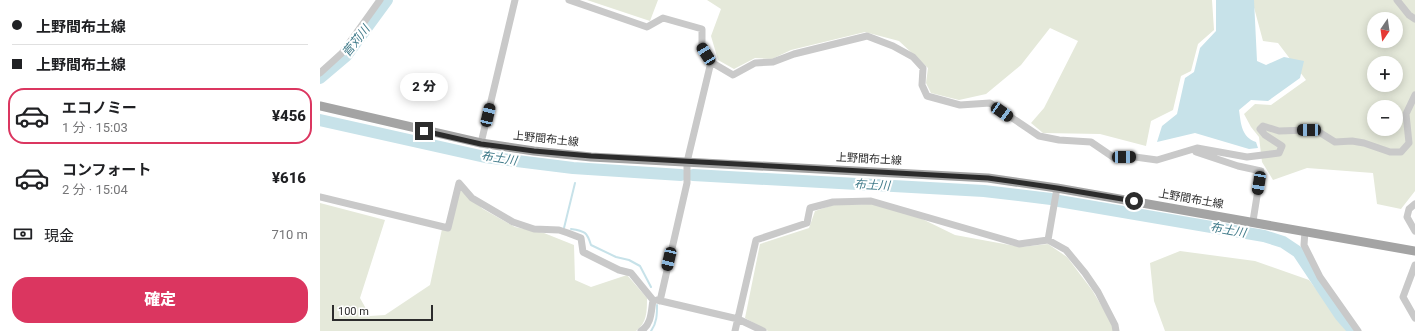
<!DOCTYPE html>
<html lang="ja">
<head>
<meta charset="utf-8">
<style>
  body { margin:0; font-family:Roboto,"Noto Sans JP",sans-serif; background:#f6f6f6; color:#202124; height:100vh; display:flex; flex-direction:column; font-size:15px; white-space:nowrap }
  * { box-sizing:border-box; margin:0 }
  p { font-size:13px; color:#757577 }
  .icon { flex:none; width:22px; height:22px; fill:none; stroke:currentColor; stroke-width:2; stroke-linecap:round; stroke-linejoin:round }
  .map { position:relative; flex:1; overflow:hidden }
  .side { display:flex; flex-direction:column; background:#fff; width:320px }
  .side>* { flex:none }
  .guide { display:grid; align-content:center; height:88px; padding:0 12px; background:#fff }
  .needle { width:26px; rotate:193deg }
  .controls { position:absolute; left:1047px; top:12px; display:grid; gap:8px }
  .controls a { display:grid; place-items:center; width:36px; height:36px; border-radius:50%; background:#fff; box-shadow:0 2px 10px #0003; font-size:20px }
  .scale { position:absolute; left:12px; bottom:10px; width:101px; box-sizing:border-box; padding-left:4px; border:2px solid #2c2c2c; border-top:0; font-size:11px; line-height:14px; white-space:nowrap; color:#2c2c2c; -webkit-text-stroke:3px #fff; paint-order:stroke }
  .end { position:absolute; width:18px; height:18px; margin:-9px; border:5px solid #2c2c2c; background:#fff; box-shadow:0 0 0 2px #fff }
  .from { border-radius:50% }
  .bubble { position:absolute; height:28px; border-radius:14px; background:#fff; box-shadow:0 2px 10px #0003; font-size:13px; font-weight:800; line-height:28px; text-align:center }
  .car { position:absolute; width:12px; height:24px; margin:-12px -6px; border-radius:5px; box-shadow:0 0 3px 1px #0007; background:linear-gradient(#222 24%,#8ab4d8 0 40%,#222 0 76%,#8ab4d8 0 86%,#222 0) }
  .guide b { display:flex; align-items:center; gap:14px; height:38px; font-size:15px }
  .guide b+b { border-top:1px solid #e0e0e0 }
  .guide i { width:10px; height:10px; background:#202124 }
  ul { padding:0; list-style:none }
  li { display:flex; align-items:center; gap:12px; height:56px; margin:0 8px 6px; padding:0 4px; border:2px solid transparent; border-radius:16px }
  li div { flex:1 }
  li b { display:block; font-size:15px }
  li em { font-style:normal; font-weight:800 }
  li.selected { border-color:#db3660 }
  li>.icon { width:36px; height:36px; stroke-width:1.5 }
  .pay { display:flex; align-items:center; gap:10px; height:44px; padding:0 12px; font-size:15px }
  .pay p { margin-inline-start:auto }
  .cta { display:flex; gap:8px; margin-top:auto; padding:8px 12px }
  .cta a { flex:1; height:46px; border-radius:16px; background:#db3660; color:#fff; font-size:16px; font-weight:800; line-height:46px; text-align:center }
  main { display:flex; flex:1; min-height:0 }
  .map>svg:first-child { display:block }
</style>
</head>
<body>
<main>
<section class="side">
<div class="guide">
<b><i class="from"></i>上野間布土線</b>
<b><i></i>上野間布土線</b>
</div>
<ul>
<li class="selected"><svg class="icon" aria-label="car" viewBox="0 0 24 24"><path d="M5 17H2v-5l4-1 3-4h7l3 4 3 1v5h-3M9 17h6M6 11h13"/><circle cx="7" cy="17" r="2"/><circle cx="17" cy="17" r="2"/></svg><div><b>エコノミー</b><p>1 分 · 15:03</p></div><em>¥456</em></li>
<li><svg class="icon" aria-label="car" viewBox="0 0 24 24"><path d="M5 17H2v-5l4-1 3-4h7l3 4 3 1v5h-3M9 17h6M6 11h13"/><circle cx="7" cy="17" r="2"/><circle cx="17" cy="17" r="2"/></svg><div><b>コンフォート</b><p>2 分 · 15:04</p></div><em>¥616</em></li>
</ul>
<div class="pay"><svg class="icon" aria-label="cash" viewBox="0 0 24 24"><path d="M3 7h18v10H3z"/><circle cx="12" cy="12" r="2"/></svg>現金<p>710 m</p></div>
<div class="cta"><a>確定</a></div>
</section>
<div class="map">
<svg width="1095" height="331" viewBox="0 0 1095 331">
  <rect width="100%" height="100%" fill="#fff"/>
  <!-- green -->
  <path fill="#e5e9da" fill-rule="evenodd" d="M267,0H338L330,21Z
    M387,0H892L894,30L878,44L871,71L861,76L853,110L831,121L826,146L780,134L723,133L711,123L724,108L758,41L730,28L701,65L666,94L639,100L611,93L606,83L608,68L579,41L545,32L471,50L452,59L435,58L414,69L398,60L391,36L401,9Z
    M932,0H1095V191L1081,209L1057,204L1053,173L987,168L953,180L942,162L939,137L931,127L924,114L935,104L951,105L986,80L958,43L943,41ZM1054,19H1076V41H1054ZM1054,63H1076V85H1054ZM1054,107H1076V129H1054Z
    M139,189L163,209L195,227L224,233L254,245L255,280L271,287L307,275L327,298C327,311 327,323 316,331H0V203L65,220L40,298L50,316L65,315L110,285L122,229L130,231Z
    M552,204L596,216L635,235L701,247L728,244L747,257L772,290L793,325V331H448L425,318L440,244L489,228L495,211L513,205Z
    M860,251L935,261L989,280L1029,331H845L834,301L830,263Z"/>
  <!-- water -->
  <path fill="#c7e2e9" d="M896,0H934L937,61L946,65L964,57L984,61L980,78L948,101L931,100L919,110C921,123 921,137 936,142L938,148L929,149L875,133L837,142L842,126L857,114L865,78L874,72L880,48L896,31Z"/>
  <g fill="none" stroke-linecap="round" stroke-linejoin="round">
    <!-- stream -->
    <path stroke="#c7e2e9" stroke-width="2" d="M244,228L255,183
      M251,229C265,231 267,232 271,245L296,257L309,260L320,266L331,287
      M331,331C337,323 337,314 337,305"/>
    <!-- river -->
    <path stroke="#c7e2e9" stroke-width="12" d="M0,78L26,56L67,0
      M0,120L165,157L253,168L361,175
      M373,175L664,191L731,199
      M739,201L944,236L963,242L978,252L1020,315L1034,331"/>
    <!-- minor -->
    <path stroke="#c9c9c9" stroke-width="7" d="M249,0L327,27L343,18L382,29V46L391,62L413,75L435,63L453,62L474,54L547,36L573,46L593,57L603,68L602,85L607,96L640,105L670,103L719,136L739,140L771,142L793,157H815L837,160L877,148L927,157L959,153L962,146L945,135L940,129L943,126L959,131L989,130L999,132L1015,142L1032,141L1044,143L1070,152H1081L1089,143L1086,114L1095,95
      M1077,0L1089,15L1095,19
      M0,73L22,53L60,0
      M161,143L195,0
      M876,152L918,166L941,171L933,221
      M0,197L128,228L139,183L152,198L193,222L214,229L239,230L248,233L261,238L263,252L299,270L311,273L333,300C331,311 332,324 321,331
      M1095,204L1089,209L1087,217L1095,231
      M985,231L984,245L1000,277L1038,331
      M728,240L737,188
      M1095,265L1083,297L1095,318
      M337,300L418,319L443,331
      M340,301L367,183V162L391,62
      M415,331L436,240L487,223L490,208L513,202L551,201L699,244L728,240L746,250L765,273L778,292L795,325L796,331"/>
    <!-- major -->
    <path stroke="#a4a4a4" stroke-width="9" d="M0,106L161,143L214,151L271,157L668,178L737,188L1095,251"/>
  </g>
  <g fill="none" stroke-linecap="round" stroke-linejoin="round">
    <!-- route -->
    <path stroke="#2c2c2c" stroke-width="5" d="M104,131L161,144L214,151L271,156L668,178L737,188L814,201"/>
  </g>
  <g text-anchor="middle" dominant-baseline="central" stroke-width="4" stroke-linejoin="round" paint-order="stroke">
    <!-- street labels -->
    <g font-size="11" fill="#2c2c2c" stroke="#fff">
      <text transform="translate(226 139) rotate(6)">上野間布土線</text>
      <text transform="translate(549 159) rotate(3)">上野間布土線</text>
      <text transform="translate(871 199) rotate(10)">上野間布土線</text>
    </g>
    <!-- water labels -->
    <g font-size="12" font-style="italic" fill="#3f7a89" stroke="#fff">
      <text transform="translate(36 41) rotate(-52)">菅苅川</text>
      <text transform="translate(179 158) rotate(9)">布土川</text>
      <text transform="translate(552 185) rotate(3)">布土川</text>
      <text transform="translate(908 230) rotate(10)">布土川</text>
    </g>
  </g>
</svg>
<div class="controls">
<a><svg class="needle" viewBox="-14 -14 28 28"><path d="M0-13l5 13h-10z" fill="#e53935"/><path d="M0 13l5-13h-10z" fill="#757577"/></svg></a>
<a>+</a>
<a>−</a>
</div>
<div class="scale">100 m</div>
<i class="end from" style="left:814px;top:201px"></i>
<i class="end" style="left:104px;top:131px"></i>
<div class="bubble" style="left:80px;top:73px;width:48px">2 分</div>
<i class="car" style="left:386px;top:54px;rotate:328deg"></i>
<i class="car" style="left:682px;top:112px;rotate:125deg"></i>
<i class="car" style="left:168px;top:115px;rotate:13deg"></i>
<i class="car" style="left:989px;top:130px;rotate:270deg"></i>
<i class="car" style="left:804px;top:157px;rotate:89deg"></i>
<i class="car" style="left:939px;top:183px;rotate:189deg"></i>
<i class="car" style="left:349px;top:259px;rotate:193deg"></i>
</div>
</main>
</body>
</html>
